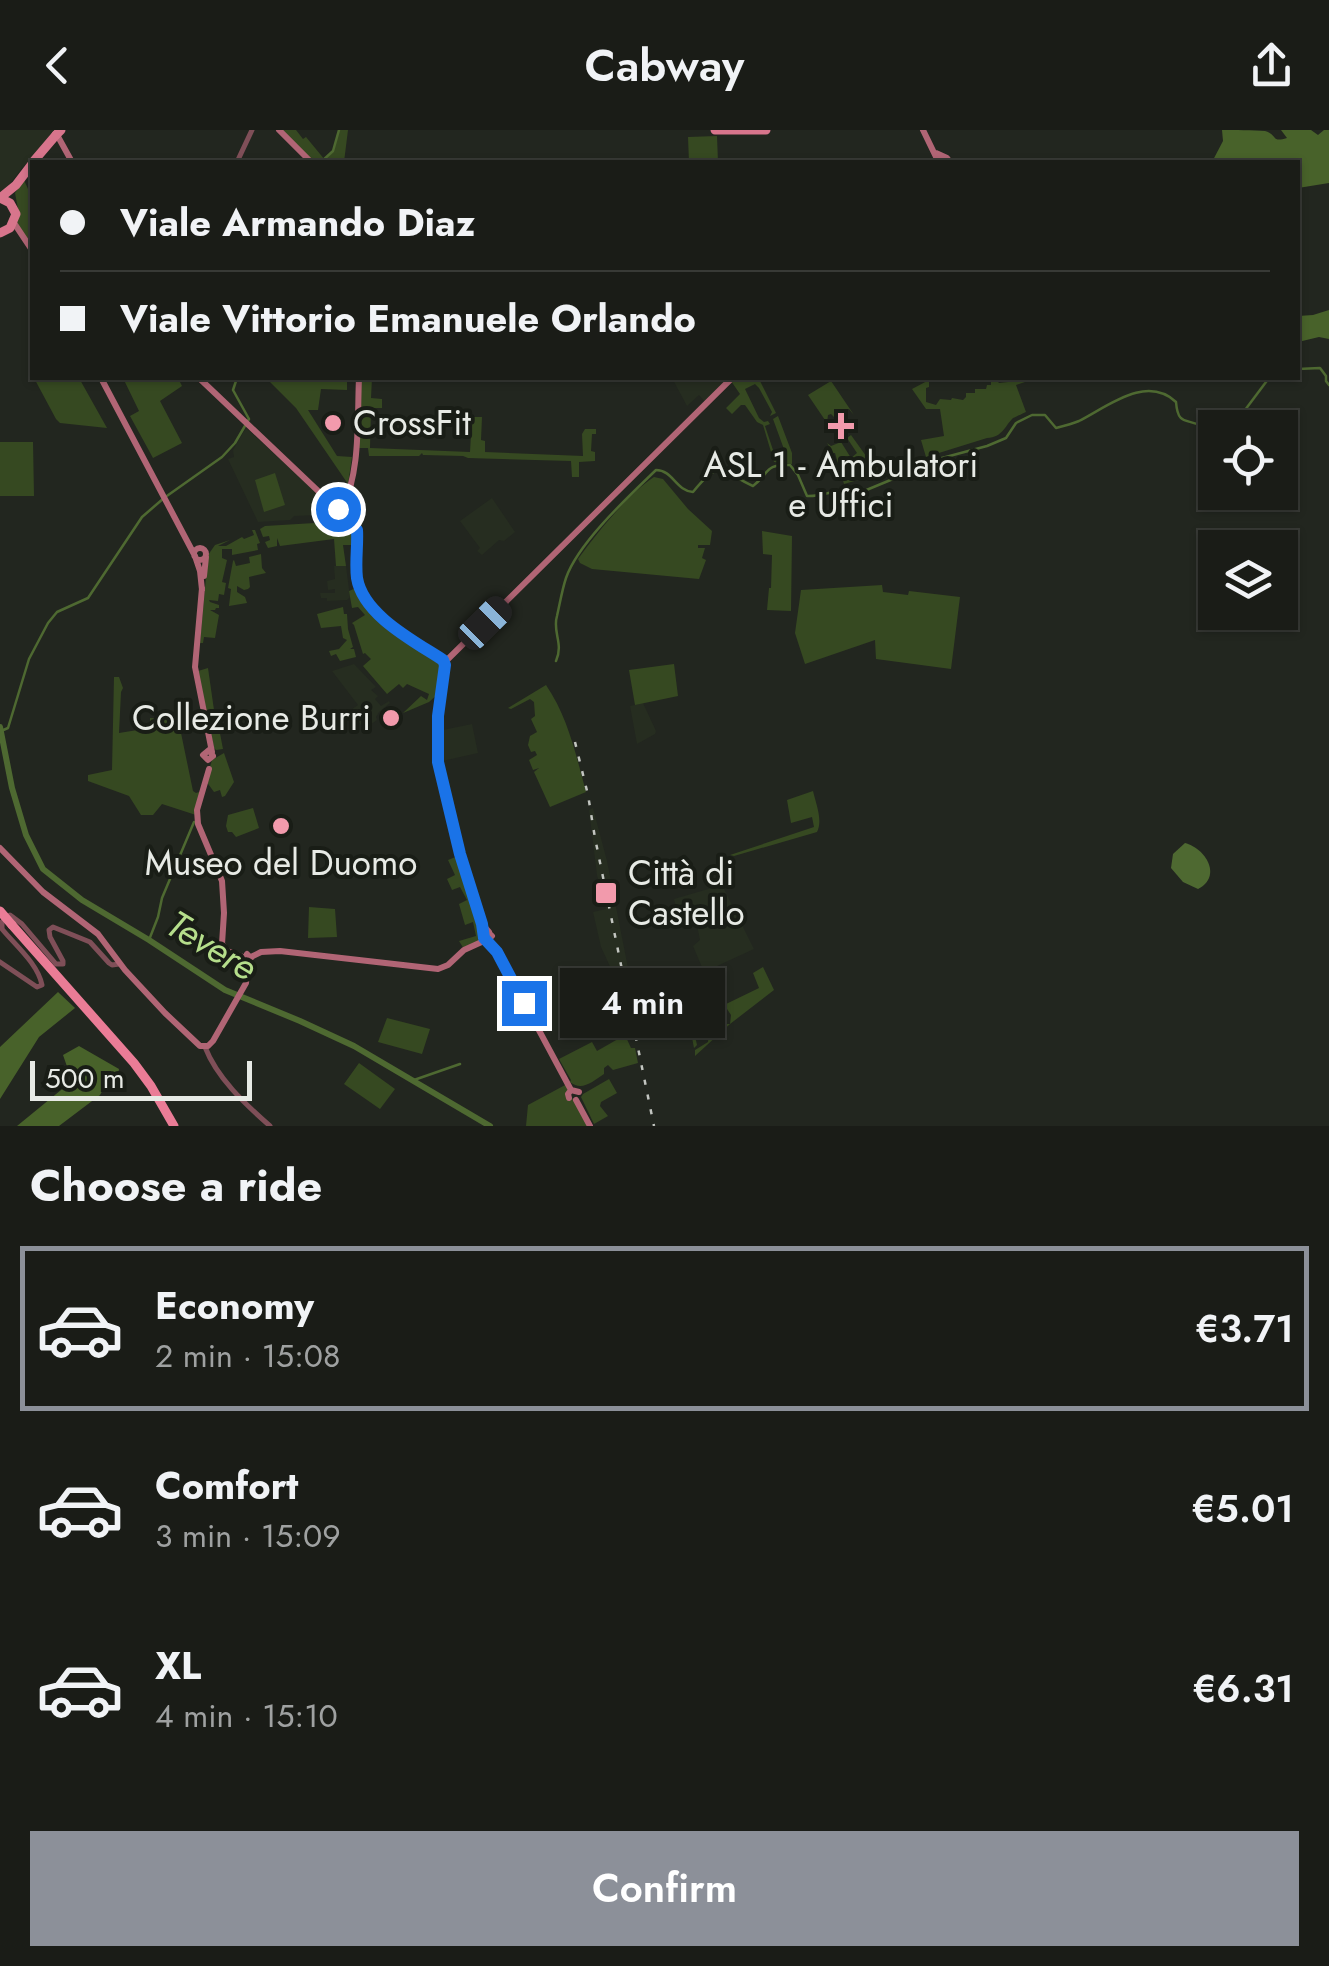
<!DOCTYPE html>
<html lang="en">
<head>
<meta charset="utf-8">
<style>
  body { margin:0; font-family:Jost,sans-serif; background:#232520; color:#f1f3f6; height:100vh; display:flex; flex-direction:column; font-size:38px; white-space:nowrap }
  * { box-sizing:border-box; margin:0 }
  p { font-size:32px; color:#9fa1a1 }
  .icon { flex:none; width:55px; height:55px; fill:none; stroke:currentColor; stroke-width:2; stroke-linecap:round; stroke-linejoin:round }
  .map { position:relative; height:996px; overflow:hidden }
  .details { display:flex; flex-direction:column; background:#1a1c17; flex:1 }
  .details>* { flex:none }
  .hud { position:absolute; left:30px; top:30px; width:1270px; height:220px; border-radius:0px; box-shadow:0 2px 8px #0004,0 0 0 2px #383a36; display:grid; align-content:center; height:220px; padding:0 30px; background:#1a1c17 }
  .buttons { position:absolute; left:1198px; top:280px; display:grid; gap:20px }
  .buttons a { display:grid; place-items:center; width:100px; height:100px; border-radius:0px; background:#1a1c17; box-shadow:0 2px 8px #0004,0 0 0 2px #383a36; font-size:50px }
  .scale { position:absolute; left:30px; bottom:25px; width:222px; box-sizing:border-box; padding-left:10px; border:5px solid #e7eae5; border-top:0; font-size:28px; line-height:35px; white-space:nowrap; color:#e7eae5; -webkit-text-stroke:8px #191d16; paint-order:stroke }
  .end { position:absolute; width:45px; height:45px; margin:-22px; border:12px solid #1a73e8; background:#fff; box-shadow:0 0 0 5px #fff }
  .from { border-radius:50% }
  .bubble { position:absolute; height:70px; border-radius:0px; background:#1a1c17; box-shadow:0 2px 8px #0004,0 0 0 2px #383a36; font-size:32px; font-weight:600; line-height:70px; text-align:center }
  .car { position:absolute; width:30px; height:60px; margin:-30px -15px; border-radius:12px; box-shadow:0 0 8px 2px #0007; background:linear-gradient(#222 24%,#8ab4d8 0 40%,#222 0 76%,#8ab4d8 0 86%,#222 0) }
  .hud b { display:flex; align-items:center; gap:35px; height:95px; font-size:38px }
  .hud b+b { border-top:2px solid #383a36 }
  .hud i { width:25px; height:25px; background:#f1f3f6 }
  ul { padding:0; list-style:none }
  li { display:flex; align-items:center; gap:30px; height:165px; margin:0 20px 15px; padding:0 10px; border:5px solid transparent; border-radius:0px }
  li div { flex:1 }
  li b { display:block; font-size:38px }
  li em { font-style:normal; font-weight:600 }
  li.selected { border-color:#8c9099 }
  li>.icon { width:90px; height:90px; stroke-width:1.5 }
  h2 { padding:0 30px; font-size:45px; line-height:120px }
  .button { display:flex; gap:20px; margin-top:auto; padding:20px 30px }
  .button a { flex:1; height:115px; border-radius:0px; background:#8c9099; color:#fff; font-size:40px; font-weight:600; line-height:115px; text-align:center }
  header { display:flex; justify-content:space-between; align-items:center; height:130px; padding:0 30px; background:#1a1c17; font-size:45px; font-weight:600 }
  .map>svg:first-child { display:block }
</style>
</head>
<body>
<header><svg class="icon" aria-label="back" viewBox="0 0 24 24"><path d="M15 5l-7 7 7 7"/></svg>Cabway<svg class="icon" aria-label="share" viewBox="0 0 24 24"><path d="M12 15V3M7 8l5-5 5 5M5 13v7h14v-7"/></svg></header>
<div class="map">
<svg width="1329" height="996" viewBox="0 0 1329 996">
  <rect width="100%" height="100%" fill="#22261f"/>
  <!-- built -->
  <path fill="#262d20" d="M0,0H53L56,4L22,38L6,59L0,63Z
    M672,248H732L706,273L699,265L687,276Z
    M246,298L335,379L333,385L319,388L318,385L294,386L290,390L258,392L228,329L234,327L233,320Z
    M492,368L515,402L504,411L499,410L482,425L477,421L480,418L460,391Z
    M334,436H346L350,467L347,470L327,471V468H321L320,463H335V459L328,460L327,451L335,449Z
    M354,534L376,557L371,560L378,566L375,569L381,576L389,571L390,573L379,582L376,587L377,590L367,597H362L351,580L358,575L332,541Z
    M643,573L656,601L655,604L637,614L630,576Z
    M472,594L478,623L438,632V601Z
    M593,678L607,731L629,843L638,909L633,910L619,856L601,817L593,782L606,779L597,745L589,680Z
    M722,755L754,819L704,842L693,816L700,810L696,790L691,788L679,790L674,769Z"/>
  <!-- green -->
  <path fill="#364921" d="M279,0H296L303,9L306,7L325,30L333,21L339,0H348L344,32H311Z
    M717,6L718,32H689L688,7Z
    M24,50L32,68V116L17,94L19,84L15,63Z
    M34,248H79L107,298L60,293L56,289Z
    M123,248H178L182,256L160,271L182,313L153,328L130,286L139,281Z
    M266,248H347V260L321,259L318,280H308L337,326L352,327L348,354L296,278Z
    M359,248H372L371,268L382,269V278H371L370,318L470,322L472,287H482L481,310L485,311V322L583,326L582,304L585,299H596V304H592L591,321L595,322V331L579,332V347H572L571,331L468,328L463,326L423,325L422,323L419,326H369L368,318H356Z
    M735,248H757L760,251L776,283L770,286L772,282L759,258L755,254L745,259L759,288L764,292L768,291L770,294L765,296L775,326L785,322L773,289L778,286L792,323V334L774,332L763,295L757,292L745,275H741L732,284L726,278L740,264L731,251Z
    M991,248H995L999,253L1008,252L1009,248H1031V250L1016,255L1026,282C1024,283 1015,287 1013,288C1004,297 1003,307 987,308L926,327L921,310L944,306L940,279H926L912,259L929,250V257L926,258V272L936,275L940,269L951,270L952,268L963,270L966,267V263H975V259H986L987,255H991Z
    M831,251L854,285L849,279L841,280L838,286L836,284L834,287L831,284L828,285L827,293L808,265Z
    M851,305L879,344L844,354L835,323H831L829,320L830,318L827,313L831,316L841,312L851,328L857,323L847,308Z
    M0,312H33L34,366H0Z
    M275,343L285,375L264,382L255,350Z
    M654,347L663,349L688,379L712,401L710,415H698V418H705L702,428L706,430L699,449L592,439L580,433L578,429C597,403 628,364 654,347Z
    M348,391L355,399L356,447L376,483L440,531L442,535L438,564L429,572L403,583L421,566L427,570L429,564L407,554L403,558L399,554L387,564L363,536L371,529L365,523L363,524L354,495L352,493L365,485L358,477L352,478L349,461L356,458L353,446L352,415H343L346,436H336L334,409L280,416L277,408V416L268,418L265,412L270,410L269,406L263,407L260,399L265,396Z
    M252,400H255L260,413L257,414L258,420L232,425V419H222V428L227,430L222,452L226,453L224,465L219,464L218,471L209,470L210,472L219,475V478H216L215,480H210L219,485L215,508L204,507L203,513H200L208,425L215,415L230,410L218,416H226L242,407L244,409L254,405Z
    M762,401L792,406L791,481L767,480L769,458H771L772,425L763,424Z
    M261,424L262,438L266,443L249,447L250,457L248,459L244,460L237,456V462L245,467L247,473L229,476L231,459L228,458L233,431L234,430L236,436L250,433L249,427Z
    M882,455L883,462L908,465L909,461L960,467L951,539L876,529L875,510L805,534L795,503L801,460Z
    M343,477L344,484H347L348,499L353,517L350,519H354L356,527L340,531L336,524L331,526L329,521L339,519L347,510L343,508L341,496L321,498L317,484Z
    M674,534L678,566L635,575L629,540Z
    M208,538L214,580L221,592L218,593L223,619L216,620L214,618L198,541Z
    M114,547H119L123,558L121,562L119,603L150,598V588L171,589L181,603L193,661L196,663L199,662V686L162,674L153,685H141L129,666L88,651V645L112,640Z
    M546,555C568,587 576,625 586,662L550,677L534,642L539,638L533,640L529,630L537,625L535,621L531,622L528,615L530,606L537,602L531,589L535,586L534,572L530,569L511,579L508,578Z
    M224,623L234,652L225,666L222,667L220,660L214,662L206,651L212,630Z
    M813,661C816,674 823,690 817,702L734,726L730,725L814,697L812,687L791,693L787,670Z
    M253,678L259,698L236,707L232,702H228L226,696L228,685Z
    M458,726L481,802L480,810L464,819L459,811L476,806L473,792L465,795L459,774L467,770L460,757L452,760L447,749L455,745L448,730Z
    M309,777L335,779L337,807L308,808Z
    M763,837L774,860L730,894L695,926V920L708,912L709,901L724,894H730L731,885L727,879C715,878 699,887 693,897L697,915L694,918L689,892L759,858L753,843Z
    M387,888L430,899L422,924L378,912Z
    M625,905L631,918H635L638,933L613,940L608,935L604,938V944C593,951 582,962 570,952L571,950L559,929L592,912L597,921Z
    M359,933L395,959L380,979L344,954Z
    M609,949L617,963L601,972L600,976L608,986L594,994L581,967L583,964Z
    M567,954L569,967L576,970L590,996H526L528,975Z"/>
  <!-- forest -->
  <path fill="#48622a" d="M1222,0C1234,0 1253,0 1265,1C1278,5 1271,13 1287,8L1281,0H1311L1318,5L1324,0H1329V53L1298,58V32H1212L1223,11Z
    M1329,180V209L1319,207L1298,212V186L1313,185Z
    M58,862L75,878L39,907L0,969V917Z
    M79,916L119,939L118,945L110,947L100,965L59,996H17L72,951L63,925Z"/>
  <!-- water -->
  <path fill="#4e6931" d="M1185,713C1205,718 1223,746 1198,759L1183,752L1171,738L1173,724Z"/>
  <g fill="none" stroke-linecap="round" stroke-linejoin="round">
    <!-- stream -->
    <path stroke="#4e6931" stroke-width="2.5" d="M321,32L333,21L339,0
      M1298,239L1320,238L1326,246V251L1329,255
      M1227,298L1242,284L1269,248
      M556,531C564,513 552,502 557,486C560,473 562,460 566,448C578,413 629,366 656,340C673,340 676,361 693,362C722,326 721,342 753,356C770,343 764,334 790,335L798,345L807,366C826,367 846,354 864,361L893,349L912,336L987,316L1006,308L1016,293L1032,285H1045L1056,298C1064,296 1072,294 1079,291C1107,277 1146,244 1176,272C1178,296 1186,288 1202,296C1206,298 1210,301 1215,304
      M1,601L8,598L29,529L48,493L57,482L88,468L142,387L164,368L222,327L235,313L249,289L233,260L237,248
      M149,810L158,787L162,768L194,692
      M414,950L460,934"/>
    <!-- river -->
    <path stroke="#4e6931" stroke-width="6" d="M0,597L12,658L26,705L43,739L82,770L149,810L225,860L300,891L354,916L490,996"/>
    <!-- tertiary -->
    <path stroke="#7f4f58" stroke-width="5" d="M237,32L252,0
      M0,832L37,857L42,855C38,834 16,816 2,799V792L10,785L22,794L56,834H63V831L50,807L49,800L53,797L90,812L109,833L112,835L119,834
      M205,917C217,948 245,974 270,996"/>
    <!-- secondary -->
    <path stroke="#b16575" stroke-width="6" d="M279,0L311,32
      M923,0L938,31
      M56,3L72,32
      M936,23L947,28L950,32
      M14,93L32,120
      M101,248L195,426L200,441L202,460
      M199,248L355,396C361,413 353,433 358,451C367,489 413,510 443,530
      M341,382C361,342 357,291 359,248
      M194 424a6 6 0 1 1 12 0a6 6 0 1 1-12 0Z
      M204,446L206,427
      M202,458L195,537L212,622
      M448,529L732,248
      M445,535L438,586V632L475,774L482,794L489,802
      M209,620L213,626L208,630L203,625Z
      M209,639L197,680L198,694L222,751L224,783L222,814L228,821L243,827L244,831H248
      M0,718L43,762L98,804L125,840L165,883L200,916H208L213,911L246,853L248,831L251,828L247,824
      M488,802L492,806L488,810L484,806Z
      M488,810L497,822L571,960
      M251,827L261,822L280,821L438,839L448,835L464,820L486,810
      M569,968L568,964L571,960L579,962
      M576,970L590,996"/>
    <!-- primary -->
    <path stroke="#d8758c" stroke-width="9" d="M715,0H766
      M33,32L56,5
      M0,68L10,73L16,84L10,98L0,103
      M0,68L16,55L32,34"/>
    <!-- trunk -->
    <path stroke="#ea7c96" stroke-width="9" d="M12,795L134,933L151,956L174,996"/>
    <!-- rail -->
    <path stroke="#c2c5c0" stroke-width="2.5" stroke-dasharray="5 10" stroke-linecap="butt" d="M575,612L588,665L595,708L654,996"/>
    <!-- primary-bridge -->
    <path stroke="#d8758c" stroke-width="9" d="M56,5L61,0"/>
    <!-- trunk-bridge -->
    <path stroke="#ea7c96" stroke-width="9" d="M0,781L12,795"/>
  </g>
  <g fill="none" stroke-linecap="round" stroke-linejoin="round">
    <!-- route -->
    <path stroke="#1a73e8" stroke-width="12" d="M338,379L357,400C358,415 355,432 357,448C363,485 414,511 443,530L445,535L438,586V632L460,724L482,794L484,808L497,822L524,873"/>
  </g>
  <!-- markers -->
  <g fill="#f29aac" stroke="#191d16" stroke-width="4">
    <circle cx="333" cy="293" r="10"/>
    <path d="M836 281h10v10h10v10h-10v10h-10v-10h-10v-10h10z"/>
    <circle cx="391" cy="588" r="10"/>
    <circle cx="281" cy="696" r="10"/>
    <rect x="594" y="751" width="24" height="24" rx="5"/>
  </g>
  <g text-anchor="middle" dominant-baseline="central" stroke-width="8" stroke-linejoin="round" paint-order="stroke">
    <!-- poi labels -->
    <g font-size="35" fill="#e7eae5" stroke="#191d16" text-anchor="start">
      <text x="353" y="293">CrossFit</text>
      <text x="841" y="335" text-anchor="middle">ASL 1 - Ambulatori<tspan x="841" dy="40">e Uffici</tspan></text>
      <text x="371" y="588" text-anchor="end">Collezione Burri</text>
      <text x="281" y="733" text-anchor="middle">Museo del Duomo</text>
      <text x="628" y="743">Città di<tspan x="628" dy="40">Castello</tspan></text>
    </g>
    <!-- water labels -->
    <g font-size="38" font-style="italic" fill="#b5de8b" stroke="#191d16">
      <text transform="translate(212 815) rotate(31)">Tevere</text>
    </g>
  </g>
</svg>
<div class="buttons">
<a><svg class="icon" aria-label="locate" viewBox="0 0 24 24"><circle cx="12" cy="12" r="6"/><path d="M12 2v4M12 18v4M2 12h4M18 12h4"/></svg></a>
<a><svg class="icon" aria-label="layers" viewBox="0 0 24 24"><path d="M12 4l9 5-9 5-9-5zM3 14l9 5 9-5"/></svg></a>
</div>
<div class="scale">500 m</div>
<i class="end from" style="left:338px;top:379px"></i>
<i class="end" style="left:524px;top:873px"></i>
<div class="bubble" style="left:560px;top:838px;width:165px">4 min</div>
<i class="car" style="left:485px;top:493px;rotate:45deg"></i>
<div class="hud">
<b><i class="from"></i>Viale Armando Diaz</b>
<b><i></i>Viale Vittorio Emanuele Orlando</b>
</div>
</div>
<section class="details">
<h2>Choose a ride</h2>
<ul>
<li class="selected"><svg class="icon" aria-label="car" viewBox="0 0 24 24"><path d="M5 17H2v-5l4-1 3-4h7l3 4 3 1v5h-3M9 17h6M6 11h13"/><circle cx="7" cy="17" r="2"/><circle cx="17" cy="17" r="2"/></svg><div><b>Economy</b><p>2 min · 15:08</p></div><em>€3.71</em></li>
<li><svg class="icon" aria-label="car" viewBox="0 0 24 24"><path d="M5 17H2v-5l4-1 3-4h7l3 4 3 1v5h-3M9 17h6M6 11h13"/><circle cx="7" cy="17" r="2"/><circle cx="17" cy="17" r="2"/></svg><div><b>Comfort</b><p>3 min · 15:09</p></div><em>€5.01</em></li>
<li><svg class="icon" aria-label="car" viewBox="0 0 24 24"><path d="M5 17H2v-5l4-1 3-4h7l3 4 3 1v5h-3M9 17h6M6 11h13"/><circle cx="7" cy="17" r="2"/><circle cx="17" cy="17" r="2"/></svg><div><b>XL</b><p>4 min · 15:10</p></div><em>€6.31</em></li>
</ul>
<div class="button"><a>Confirm</a></div>
</section>
</body>
</html>
